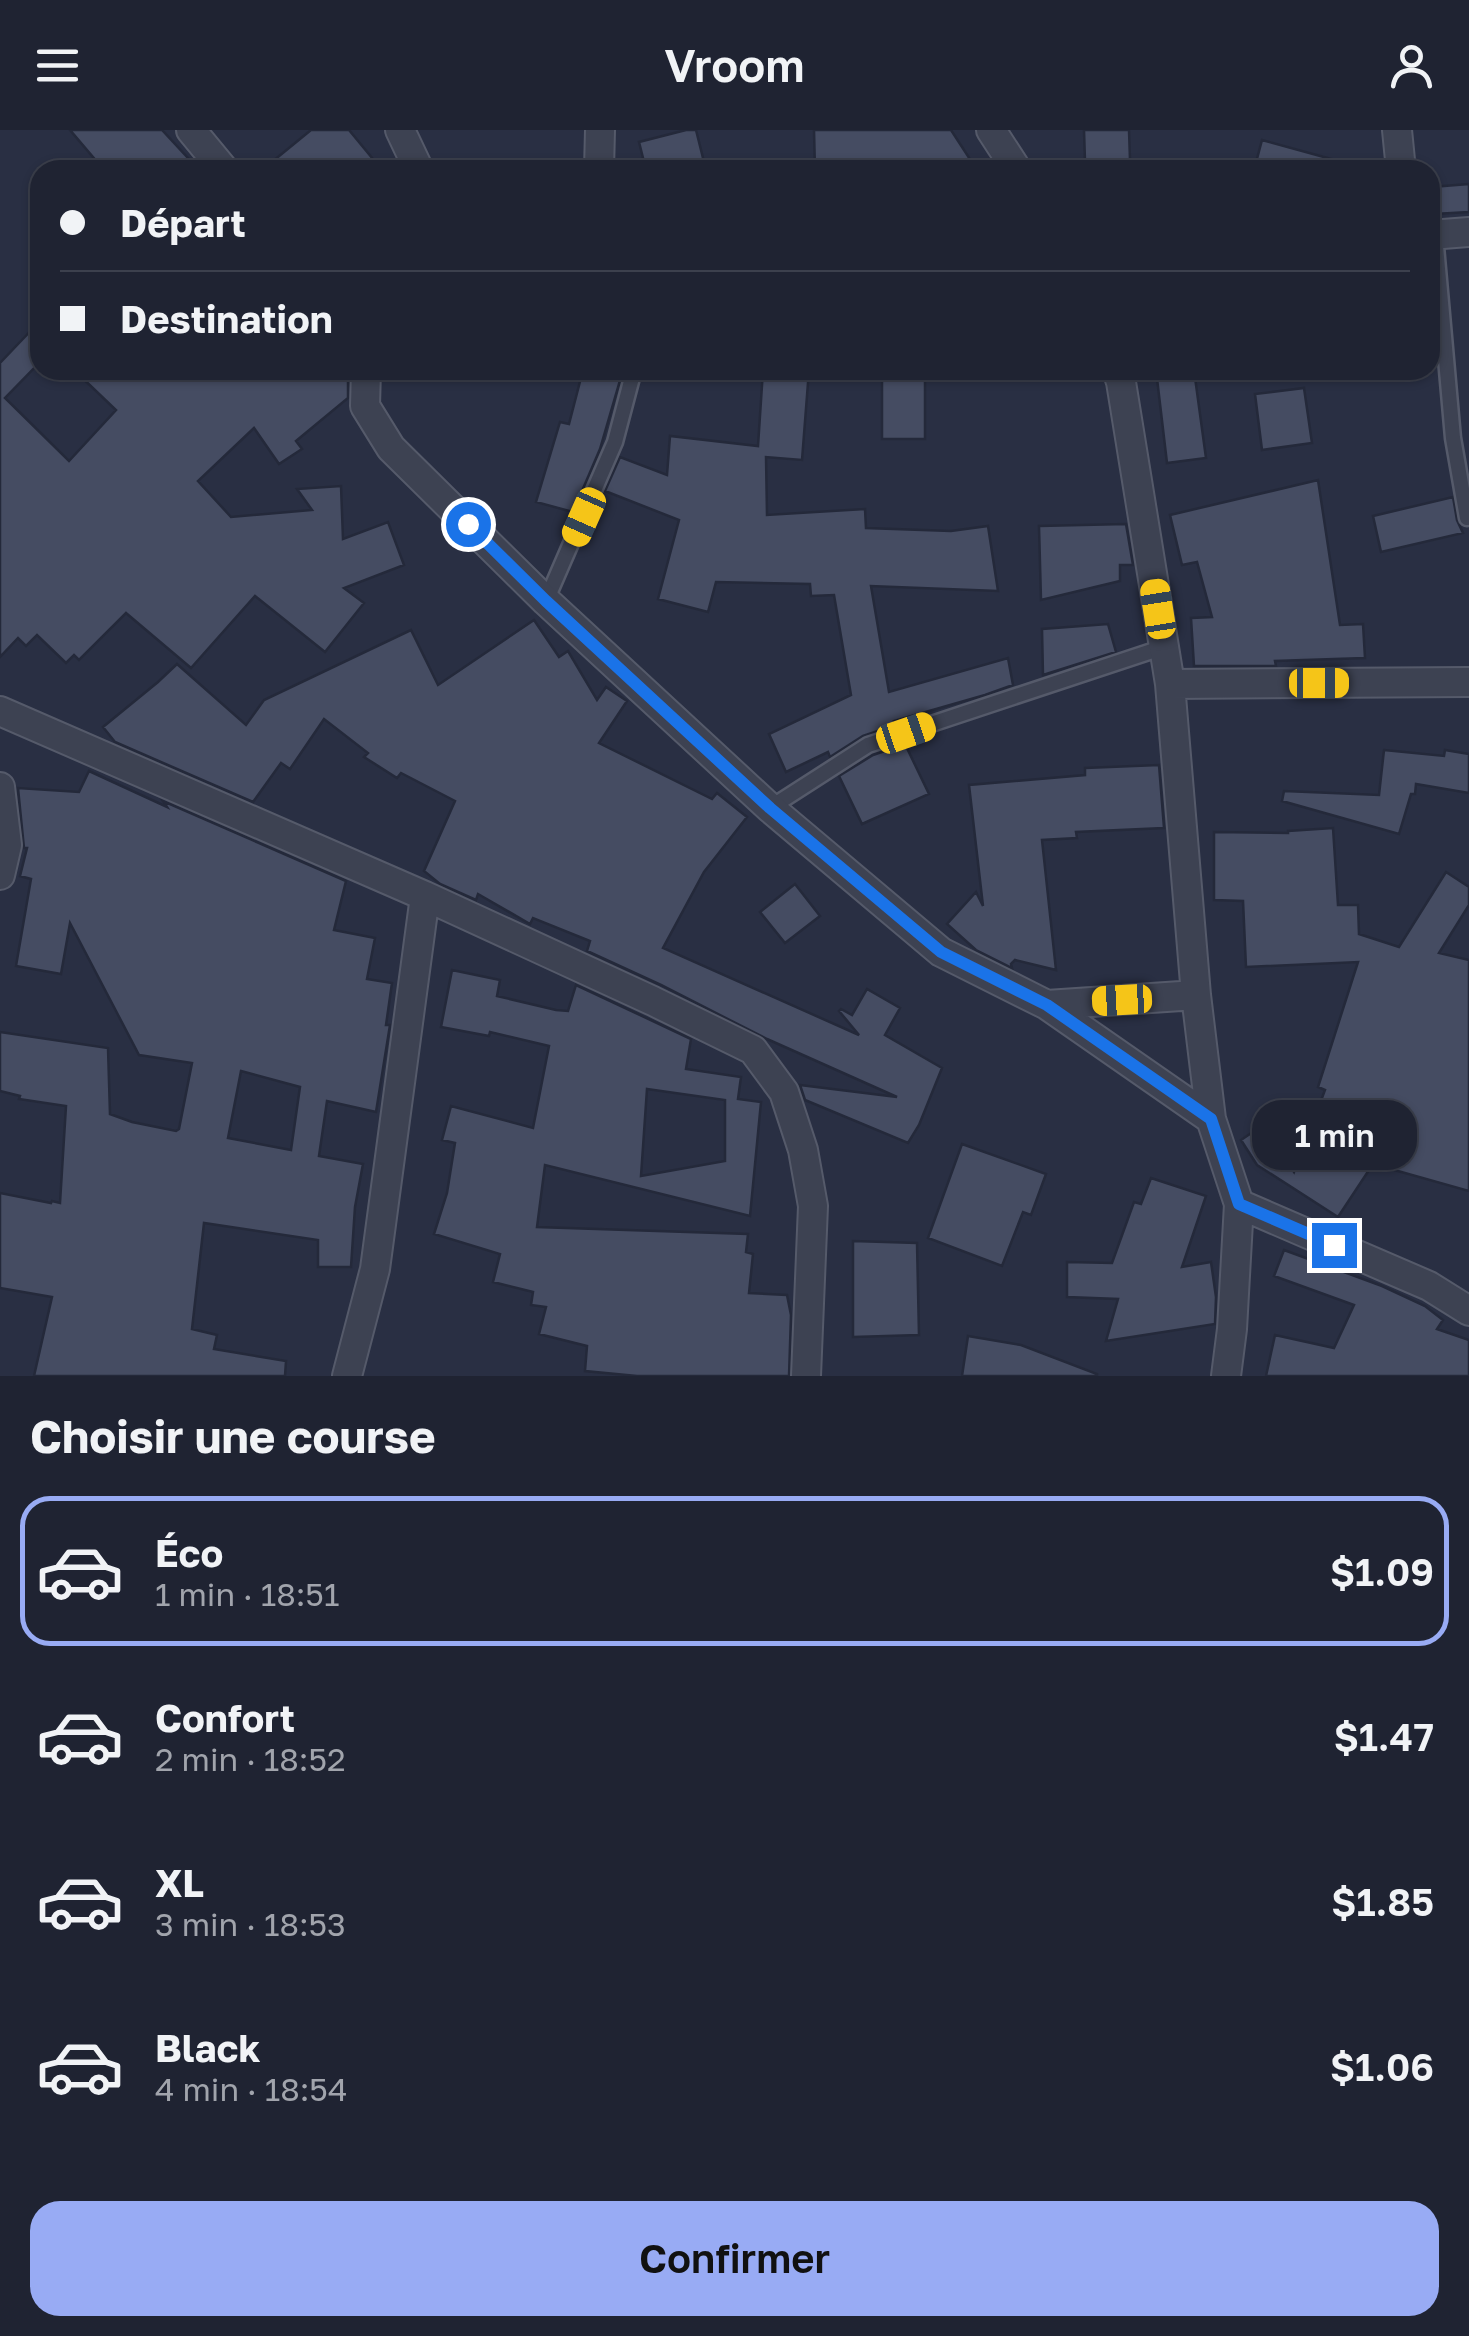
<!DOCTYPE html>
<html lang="fr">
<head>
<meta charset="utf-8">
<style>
  body { margin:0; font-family:"Golos Text",sans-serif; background:#2c2f3e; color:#f1f3f6; height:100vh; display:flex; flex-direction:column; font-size:38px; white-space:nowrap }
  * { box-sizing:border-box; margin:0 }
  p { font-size:32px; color:#a1a4ac }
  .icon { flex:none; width:55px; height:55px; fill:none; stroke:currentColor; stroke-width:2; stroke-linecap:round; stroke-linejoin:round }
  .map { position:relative; height:1246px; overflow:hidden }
  .panel { display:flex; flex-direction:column; background:#1f2332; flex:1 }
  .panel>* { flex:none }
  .hud { position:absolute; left:30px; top:30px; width:1410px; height:220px; border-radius:30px; box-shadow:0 2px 8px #0004,0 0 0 2px #3c404d; display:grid; align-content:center; height:220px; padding:0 30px; background:#1f2332 }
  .end { position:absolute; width:45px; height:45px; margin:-22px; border:12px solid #1a73e8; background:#fff; box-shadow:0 0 0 5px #fff }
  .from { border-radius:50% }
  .bubble { position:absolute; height:70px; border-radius:30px; background:#1f2332; box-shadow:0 2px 8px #0004,0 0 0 2px #3c404d; font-size:32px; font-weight:600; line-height:70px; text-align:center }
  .car { position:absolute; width:30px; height:60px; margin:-30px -15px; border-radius:12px; box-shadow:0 0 8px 2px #0007; background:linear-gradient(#f5c518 24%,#345 0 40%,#f5c518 0 76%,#345 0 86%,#f5c518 0) }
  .hud b { display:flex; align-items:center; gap:35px; height:95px; font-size:38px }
  .hud b+b { border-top:2px solid #3c404d }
  .hud i { width:25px; height:25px; background:#f1f3f6 }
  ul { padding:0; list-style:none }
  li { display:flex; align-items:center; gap:30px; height:150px; margin:0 20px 15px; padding:0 10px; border:5px solid transparent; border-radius:30px }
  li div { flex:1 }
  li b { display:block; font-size:38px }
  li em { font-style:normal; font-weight:600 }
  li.selected { border-color:#98abf4 }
  li>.icon { width:90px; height:90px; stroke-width:1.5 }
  h2 { padding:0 30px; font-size:45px; line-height:120px }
  .button { display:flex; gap:20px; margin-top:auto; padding:20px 30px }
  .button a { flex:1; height:115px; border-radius:30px; background:#98abf4; color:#111; font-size:40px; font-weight:600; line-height:115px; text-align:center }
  header { display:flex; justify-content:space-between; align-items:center; height:130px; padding:0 30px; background:#1f2332; font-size:45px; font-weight:600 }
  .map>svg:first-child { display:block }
</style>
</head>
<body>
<header><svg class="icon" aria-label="menu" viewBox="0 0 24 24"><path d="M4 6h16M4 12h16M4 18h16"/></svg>Vroom<svg class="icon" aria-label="person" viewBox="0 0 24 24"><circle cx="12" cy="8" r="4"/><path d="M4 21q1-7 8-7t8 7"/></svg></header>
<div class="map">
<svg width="1469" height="1246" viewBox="0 0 1469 1246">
  <rect width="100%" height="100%" fill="#292f43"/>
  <!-- building -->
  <path fill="#454c62" stroke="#24293a" stroke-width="2.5" fill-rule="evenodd" d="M70,0H162L199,40H104Z
    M311,0H349L382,40H262Z
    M686,0H696L706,40H646L639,12Z
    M814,0H951L977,40H815Z
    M1084,0H1129L1130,30L1085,31Z
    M1262,10L1342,32L1341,40H1254Z
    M1469,54V82L1434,84L1432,57Z
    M40,191V232L5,268L69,331L116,280L74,240H340L348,250V268L296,311L302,319L279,334L254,298L198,351L231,387L312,380L297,359L341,356L343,409L388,392L404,435L344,458L364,473L325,522L255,466L191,538L126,483L79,530L74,525L66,533L37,505L26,516L18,508L0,527V233Z
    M583,240H623L600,319L573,382L536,372L560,292L569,294Z
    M763,240H809L802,330L766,327L767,385L865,379L866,398L951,401L988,396L998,461L871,456L889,562L1008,528L1013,555L985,565L894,591L896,595L863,606L830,627L828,622L786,642L769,604L851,565L834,465L811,466L810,454L716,452L708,482L658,469L679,390L605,361L620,327L667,345L670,306L758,316Z
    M1156,240H1194L1206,328L1167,333Z
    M925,248V309H882V249Z
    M1304,258L1312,313L1262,320L1255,264Z
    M1318,350L1340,495L1363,494L1365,528L1275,531L1276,536H1194L1191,488L1212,487L1197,432L1182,435L1170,385Z
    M1453,367L1457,390L1463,403L1381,422L1373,386Z
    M1126,394L1133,435H1120V451L1041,470L1039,396Z
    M534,490L559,527L568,521L597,570L606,557L627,571L599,613L712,669L717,663L747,687L704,742L663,818L859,905L839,881L841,879L852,885L867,859L900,878L885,905L942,938L919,995L908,1013L805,970L800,955L897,967L767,909L661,855L587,821L590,811L533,788L530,794L478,764L476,770L440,754L424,741L455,671L401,643L397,648L364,627L368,623L324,589L290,639L281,633L253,672L115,612L103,597L158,552L177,534L246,595L264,570L411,500L438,555Z
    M1108,494L1116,522L1043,545L1042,499Z
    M905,614L929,664L862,694L839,646L873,625Z
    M1384,620L1444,626L1445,620L1469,624V663L1416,654L1415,664H1411L1399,704L1282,671L1284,661L1379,665Z
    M1159,635L1164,698L1076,702L1077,708L1042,710L1056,840L1015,830L1011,834L1012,838L976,820L947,794L976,762L983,776L969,655L1085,645V638Z
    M89,641L167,677L163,671L346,751L334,800L375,808L367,849L392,853L386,895H390L376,982L327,971L319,1026L363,1034L355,1077L351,1137H318V1110L204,1093L192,1199L217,1205L214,1219L286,1231L285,1246H34L52,1167L0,1158V1063L51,1073L52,1071L60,1073L66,976L19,969L20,966L0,961V902L108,918L110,984L132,992L176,1001L179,999L192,933L139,925L70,793L61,844L16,836L31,749L20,746L27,718H24L18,658L79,662ZM241,941L300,957L291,1020L228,1008Z
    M1333,698L1338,775H1358L1359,804L1399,817L1446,742L1469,757V775L1439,823L1469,830V1061L1373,1034L1338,1087L1257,1035L1241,1010L1263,995L1294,1042L1325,960L1318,957L1358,832L1246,837L1243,771L1214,770V702L1288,703V701Z
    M795,754L820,786L785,813L760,782Z
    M452,840L500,850L497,866L556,880L568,881L576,855L691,909L686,939L741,947L738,969L761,972L750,1086L545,1035L537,1097L748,1104L746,1122L753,1124L749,1163L787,1165L791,1185L789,1246H637L585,1241L587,1216L539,1204L546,1177L531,1175L533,1162L493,1152L500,1124L434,1104L447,1063L455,1013L442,1010L451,976L533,998L549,916L490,902L489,906L441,897ZM647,959L725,970V1031L641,1046Z
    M962,1014L1046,1044L1031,1085L1023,1082L1002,1136L928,1108Z
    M1151,1048L1206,1066L1182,1137L1211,1132L1216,1167L1215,1194L1106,1211L1118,1169L1067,1167V1132L1112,1133L1134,1072L1141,1074Z
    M853,1111L917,1113L919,1205L853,1207Z
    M1284,1120L1382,1156L1425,1176L1443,1190L1437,1199L1469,1210V1246H1266L1275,1205L1334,1218L1354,1175L1274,1146Z
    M968,1206L1021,1215L1097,1244V1246H962Z"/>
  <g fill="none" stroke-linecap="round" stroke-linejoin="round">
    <defs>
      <path id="lane" d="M1435,105L1453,308L1467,388
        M546,471L615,312L634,240
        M770,678L868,615L1164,517"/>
      <path id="street" d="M191,0L224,40
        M400,0L419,40
        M991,0L1017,40
        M1397,0L1401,40
        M599,40L600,0
        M1430,105L1469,102
        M366,240L365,276L391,318L546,471L770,678L941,822L1047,875L1211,989
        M1117,240L1121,252L1170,554L1196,865L1211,989L1239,1074L1232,1199L1226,1246
        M1170,554L1469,552
        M0,581L425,766L375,1139L347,1246
        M0,657L7,715L0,745
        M425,766L653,871L753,920L784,962L803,1020L813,1076L806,1246
        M1047,875L1196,865
        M1239,1074L1429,1156L1469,1181"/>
    </defs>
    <!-- lane casing -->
    <use href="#lane" stroke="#555a6a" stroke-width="19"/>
    <!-- street casing -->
    <use href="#street" stroke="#555a6a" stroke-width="32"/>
    <!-- lane -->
    <use href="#lane" stroke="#3d4252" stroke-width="14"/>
    <!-- street -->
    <use href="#street" stroke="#3d4252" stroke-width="28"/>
  </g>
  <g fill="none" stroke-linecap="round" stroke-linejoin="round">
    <!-- route -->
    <path stroke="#1a73e8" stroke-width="12" d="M468,394L546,471L770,678L941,822L1047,875L1211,989L1239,1074L1334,1115"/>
  </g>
</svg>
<i class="end from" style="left:468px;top:394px"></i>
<i class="end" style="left:1334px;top:1115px"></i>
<div class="bubble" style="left:1252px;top:970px;width:165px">1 min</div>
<i class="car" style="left:584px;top:387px;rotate:204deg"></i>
<i class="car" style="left:1158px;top:479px;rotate:351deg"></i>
<i class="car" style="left:1319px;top:553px;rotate:90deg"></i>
<i class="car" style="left:906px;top:603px;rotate:71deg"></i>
<i class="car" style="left:1122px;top:870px;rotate:267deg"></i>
<div class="hud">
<b><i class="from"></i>Départ</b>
<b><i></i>Destination</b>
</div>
</div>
<section class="panel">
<h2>Choisir une course</h2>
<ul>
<li class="selected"><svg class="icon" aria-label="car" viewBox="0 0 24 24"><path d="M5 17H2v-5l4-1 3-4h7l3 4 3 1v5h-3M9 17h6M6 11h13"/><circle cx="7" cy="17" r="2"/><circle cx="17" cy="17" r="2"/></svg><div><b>Éco</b><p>1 min · 18:51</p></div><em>$1.09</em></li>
<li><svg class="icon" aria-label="car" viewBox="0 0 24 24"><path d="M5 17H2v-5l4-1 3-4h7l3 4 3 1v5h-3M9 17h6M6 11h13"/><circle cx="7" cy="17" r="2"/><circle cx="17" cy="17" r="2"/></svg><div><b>Confort</b><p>2 min · 18:52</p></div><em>$1.47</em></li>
<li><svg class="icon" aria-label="car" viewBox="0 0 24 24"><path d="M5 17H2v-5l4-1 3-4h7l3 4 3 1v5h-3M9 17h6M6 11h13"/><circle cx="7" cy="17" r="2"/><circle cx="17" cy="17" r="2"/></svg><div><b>XL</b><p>3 min · 18:53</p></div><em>$1.85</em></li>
<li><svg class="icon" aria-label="car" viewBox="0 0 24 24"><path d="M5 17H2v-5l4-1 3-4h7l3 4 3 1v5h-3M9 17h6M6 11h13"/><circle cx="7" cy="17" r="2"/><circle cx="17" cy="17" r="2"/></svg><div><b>Black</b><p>4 min · 18:54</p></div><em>$1.06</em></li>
</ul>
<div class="button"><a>Confirmer</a></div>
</section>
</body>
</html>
